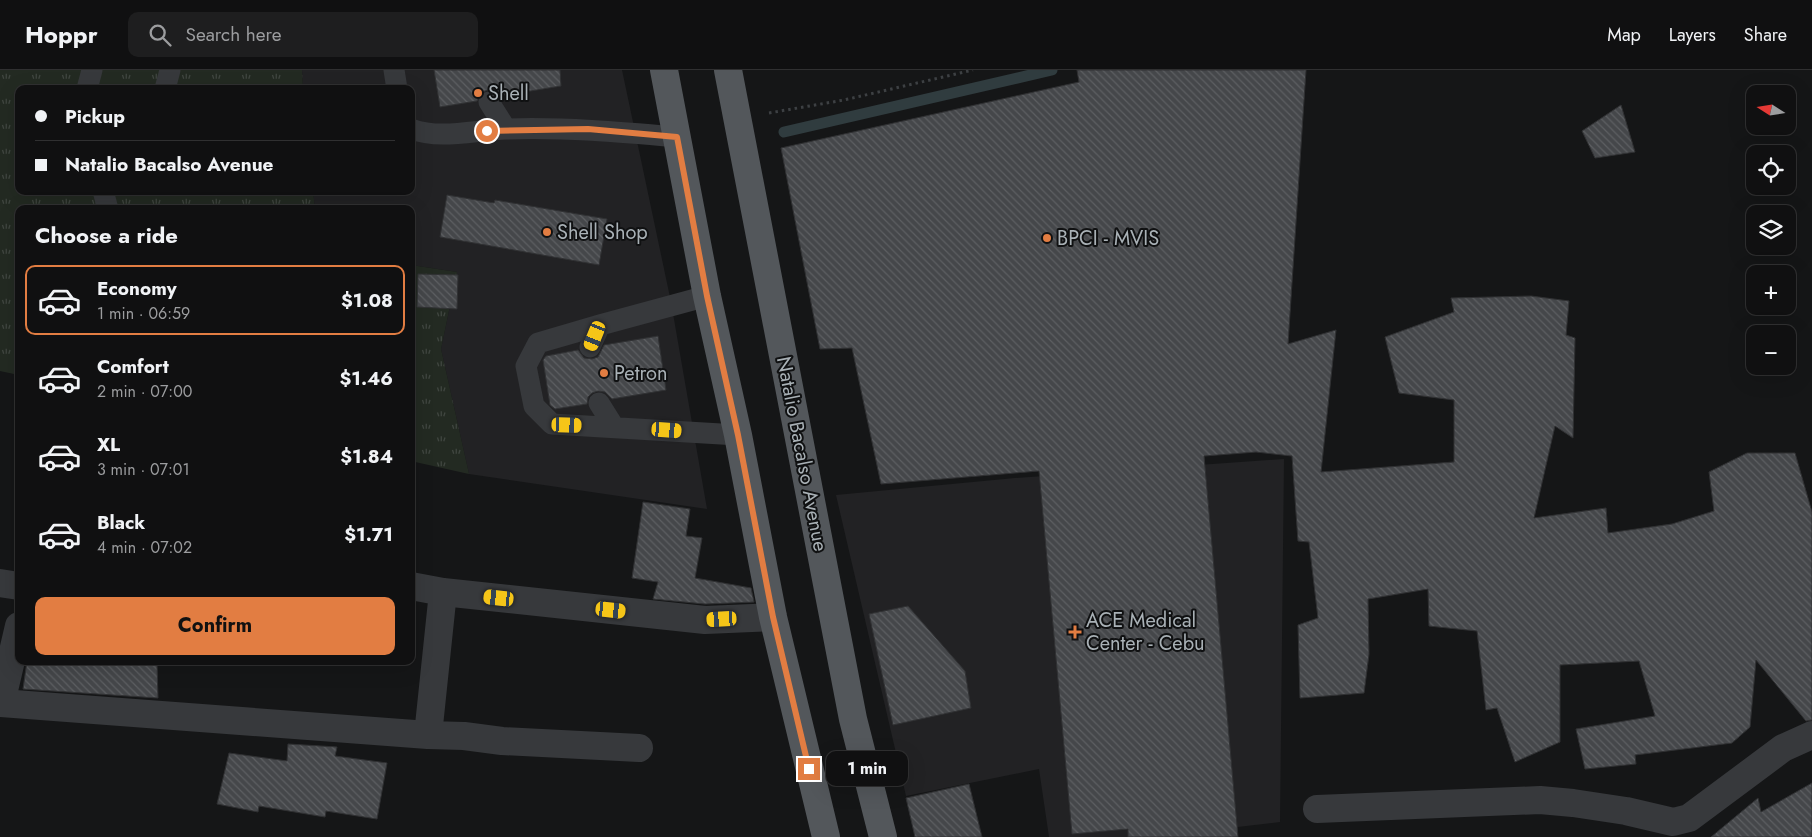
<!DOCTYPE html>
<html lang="en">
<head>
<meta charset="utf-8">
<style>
  body { margin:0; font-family:Jost,sans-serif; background:#1e1e1f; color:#f1f3f6; height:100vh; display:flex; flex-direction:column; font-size:19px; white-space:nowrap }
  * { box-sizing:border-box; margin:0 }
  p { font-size:16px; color:#9c9d9f }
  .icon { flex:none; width:28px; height:28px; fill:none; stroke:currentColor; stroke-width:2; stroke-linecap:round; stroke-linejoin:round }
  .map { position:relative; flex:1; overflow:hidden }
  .details { position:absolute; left:15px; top:135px; width:400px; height:460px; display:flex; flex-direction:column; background:#101011; border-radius:10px; box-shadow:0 5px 20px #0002,0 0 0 1px #303031 }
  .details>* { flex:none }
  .top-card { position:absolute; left:15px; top:15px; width:400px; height:110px; border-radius:10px; box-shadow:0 5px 20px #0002,0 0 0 1px #303031; display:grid; align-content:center; height:110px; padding:0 20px; background:#101011 }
  .needle { width:32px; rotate:282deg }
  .controls { position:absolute; left:1746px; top:15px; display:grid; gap:10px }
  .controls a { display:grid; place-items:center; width:50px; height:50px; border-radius:10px; background:#101011; box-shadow:0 5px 20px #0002,0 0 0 1px #303031; font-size:25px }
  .end { position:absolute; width:22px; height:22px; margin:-11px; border:6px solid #e27d42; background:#fff; box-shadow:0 0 0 2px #fff }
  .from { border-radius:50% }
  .bubble { position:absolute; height:35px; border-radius:10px; background:#101011; box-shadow:0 5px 20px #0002,0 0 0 1px #303031; font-size:16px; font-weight:700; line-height:35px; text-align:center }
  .car { position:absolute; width:15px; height:30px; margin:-15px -8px; border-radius:6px; box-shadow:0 0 4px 1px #0007; background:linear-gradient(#f5c518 24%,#345 0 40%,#f5c518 0 76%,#345 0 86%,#f5c518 0) }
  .top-card b { display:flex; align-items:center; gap:18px; height:48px; font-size:19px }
  .top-card b+b { border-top:1px solid #303031 }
  .top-card i { width:12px; height:12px; background:#f1f3f6 }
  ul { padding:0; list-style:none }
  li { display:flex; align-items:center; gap:15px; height:70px; margin:0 10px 8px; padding:0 10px; border:2px solid transparent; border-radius:10px }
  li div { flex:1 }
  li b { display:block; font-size:19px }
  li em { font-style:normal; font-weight:700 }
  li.current { border-color:#e27d42 }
  li>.icon { width:45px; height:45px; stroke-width:1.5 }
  h2 { padding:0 20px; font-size:22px; line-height:60px }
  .primary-button { display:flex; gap:10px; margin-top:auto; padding:10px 20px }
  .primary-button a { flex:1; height:58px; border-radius:10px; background:#e27d42; color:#111; font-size:20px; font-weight:700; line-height:58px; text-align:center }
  header { display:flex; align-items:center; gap:30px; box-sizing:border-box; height:70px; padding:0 25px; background:#101011; border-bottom:1px solid #303031 }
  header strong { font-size:24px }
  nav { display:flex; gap:28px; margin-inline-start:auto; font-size:18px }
  .search { width:350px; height:45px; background:#1e1e1f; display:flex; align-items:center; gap:12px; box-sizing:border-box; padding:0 18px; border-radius:10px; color:#9c9d9f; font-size:19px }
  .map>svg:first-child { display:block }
</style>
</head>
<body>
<header>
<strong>Hoppr</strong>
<div class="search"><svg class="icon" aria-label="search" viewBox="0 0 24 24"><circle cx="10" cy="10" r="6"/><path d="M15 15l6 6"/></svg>Search here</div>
<nav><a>Map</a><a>Layers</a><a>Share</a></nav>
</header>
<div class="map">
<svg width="1812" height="767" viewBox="0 0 1812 767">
  <defs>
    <pattern id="grass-tufts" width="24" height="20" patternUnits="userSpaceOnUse" patternTransform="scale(1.25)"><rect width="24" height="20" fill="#232a22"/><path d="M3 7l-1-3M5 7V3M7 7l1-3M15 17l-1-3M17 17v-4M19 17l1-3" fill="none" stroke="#404640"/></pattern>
    <pattern id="building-back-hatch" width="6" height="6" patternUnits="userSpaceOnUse" patternTransform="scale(1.25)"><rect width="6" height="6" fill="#45474a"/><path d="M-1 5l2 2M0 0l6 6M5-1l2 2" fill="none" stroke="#5d5f62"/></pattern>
  </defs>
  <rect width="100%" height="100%" fill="#151617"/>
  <!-- built -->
  <path fill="#222224" d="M302,0H622L671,232L707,439L469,404L441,279L457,202L411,195V139H315L313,121H411V19H303Z
    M1284,389L1280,752L1151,767H1049L1039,699L906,726L836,425L1015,408Z"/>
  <!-- grass -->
  <path fill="url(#grass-tufts)" d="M0,0H302L303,19H19V121H313L315,139H19V305L0,301Z
    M411,195L457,202L441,279L469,404L411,391Z"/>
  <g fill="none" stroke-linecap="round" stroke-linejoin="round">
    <!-- stream -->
    <path stroke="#303c3f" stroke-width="11" d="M784,62L1052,0"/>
  </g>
  <!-- building -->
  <path fill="url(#building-back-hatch)" stroke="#303133" d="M434,0H560L561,16L500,26L495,21L488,20L482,22L477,31L440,37Z
    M1077,0H1306L1288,274L1336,260L1321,402L1454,392V330L1399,323L1385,267L1454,242L1451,228L1531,226L1569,231L1566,265L1575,268L1573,368L1555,356L1534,448L1606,438L1608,463L1672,454L1714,441L1709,402L1747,383H1795L1812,442V650L1806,651L1756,590L1750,657L1732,673L1635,685L1636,694L1585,699L1576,659L1655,646L1639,591L1560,595V672L1515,692L1497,638L1486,640L1477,561L1429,556L1428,519L1368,529L1369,584L1364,623L1300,628L1298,555L1318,548L1309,472L1298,471L1292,386L1256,382L1204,386L1238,767H1128V759L1072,764L1039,401L881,414L852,278L820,279L781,78L1079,12Z
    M1621,35L1635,82L1595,88L1582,61Z
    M447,125L494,133L495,130L607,149L599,195L440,167Z
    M418,204L458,205L457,239L417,237Z
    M658,266L666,320L612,329L605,322L598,321L592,323L588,327L587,334L555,339L550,335L543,290L546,286L578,280L584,288L592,289L598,287L604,275Z
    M643,432L690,439L686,466L702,468L695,508L751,518L754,532L705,534L653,529L658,512L632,508Z
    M908,536L965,601L971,638L893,655L869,544Z
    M27,591H101L157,594L158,628L23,619Z
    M288,674L337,677L335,686L387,693L377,749L326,741L325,747L259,736L258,742L217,734L229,683L287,691Z
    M1812,713V767H1711L1758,728L1761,742Z
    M969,714L982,767H915L906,728Z"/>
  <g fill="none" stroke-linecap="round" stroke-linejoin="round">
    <!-- path -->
    <path stroke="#3d4043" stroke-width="3" stroke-dasharray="2.5 4" stroke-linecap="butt" d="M769,43L844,30L973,0"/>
    <!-- lane -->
    <path stroke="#37393c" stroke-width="21" d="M394,0L397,19
      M87,19L92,0
      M165,19L170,0
      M489,32L506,59
      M411,59C440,70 475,60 506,59C563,57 620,62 677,67
      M103,121L108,139
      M707,226L600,255L538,273L526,296L534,336L552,354L738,365
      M590,277L600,255
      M599,333L614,357"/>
    <!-- street -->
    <path stroke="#37393c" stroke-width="28" d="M0,513L19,516
      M411,516L443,522L705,550L773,547
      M19,556L1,633L428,665L464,666L502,671L639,678
      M428,665L443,522
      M1317,739L1540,730L1573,733L1626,741L1673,752L1689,748L1783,678L1812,665"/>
    <!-- primary -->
    <path stroke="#53575b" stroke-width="28" d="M664,0L707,226L738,365L773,547L826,767
      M728,0L853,649L883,767"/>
  </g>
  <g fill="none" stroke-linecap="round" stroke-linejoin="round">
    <!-- route -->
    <path stroke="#e27d42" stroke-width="6" d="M487,61L588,59L677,67L707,226L738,365L773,547L809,699"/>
  </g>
  <!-- markers -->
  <g fill="#e27d42" stroke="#101112" stroke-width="2">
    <circle cx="478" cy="23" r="5"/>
    <circle cx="547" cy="162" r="5"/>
    <circle cx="1047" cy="168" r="5"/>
    <circle cx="604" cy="303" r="5"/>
    <path d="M1072.5 554.5h5v5h5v5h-5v5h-5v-5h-5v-5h5z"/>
  </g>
  <g text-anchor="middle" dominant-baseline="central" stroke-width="4" stroke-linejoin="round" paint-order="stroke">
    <!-- poi labels -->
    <g font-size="20" fill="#a9b1b6" stroke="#101112" text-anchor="start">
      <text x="488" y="23">Shell</text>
      <text x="557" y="162">Shell Shop</text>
      <text x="1057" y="168">BPCI - MVIS</text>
      <text x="614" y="303">Petron</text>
      <text x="1086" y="550">ACE Medical<tspan x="1086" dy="23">Center - Cebu</tspan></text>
    </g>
    <!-- street labels -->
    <g font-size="20" fill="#a9b1b6" stroke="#101112">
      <text transform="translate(802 384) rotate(79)">Natalio Bacalso Avenue</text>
    </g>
  </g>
</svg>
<div class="controls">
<a><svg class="needle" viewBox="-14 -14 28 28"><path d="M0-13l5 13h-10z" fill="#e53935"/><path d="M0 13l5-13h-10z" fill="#9c9d9f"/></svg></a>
<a><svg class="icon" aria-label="locate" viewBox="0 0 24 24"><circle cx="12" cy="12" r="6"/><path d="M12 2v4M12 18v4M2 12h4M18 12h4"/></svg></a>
<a><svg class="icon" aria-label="layers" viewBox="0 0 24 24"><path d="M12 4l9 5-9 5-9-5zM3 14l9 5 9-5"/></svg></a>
<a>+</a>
<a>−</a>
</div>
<i class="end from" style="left:487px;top:61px"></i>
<i class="end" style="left:809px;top:699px"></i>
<div class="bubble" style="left:826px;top:681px;width:82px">1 min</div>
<i class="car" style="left:595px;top:266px;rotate:202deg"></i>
<i class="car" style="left:567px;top:355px;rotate:92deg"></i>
<i class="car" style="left:667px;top:360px;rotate:94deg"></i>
<i class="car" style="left:499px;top:528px;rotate:276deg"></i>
<i class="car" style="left:611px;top:540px;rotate:96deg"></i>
<i class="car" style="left:722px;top:549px;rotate:267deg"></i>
<div class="top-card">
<b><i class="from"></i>Pickup</b>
<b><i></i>Natalio Bacalso Avenue</b>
</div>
<section class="details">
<h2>Choose a ride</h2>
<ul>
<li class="current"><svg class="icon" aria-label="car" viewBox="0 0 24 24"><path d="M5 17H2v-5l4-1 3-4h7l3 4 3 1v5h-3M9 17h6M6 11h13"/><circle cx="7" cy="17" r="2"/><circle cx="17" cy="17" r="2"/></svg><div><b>Economy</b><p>1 min · 06:59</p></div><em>$1.08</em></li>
<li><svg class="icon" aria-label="car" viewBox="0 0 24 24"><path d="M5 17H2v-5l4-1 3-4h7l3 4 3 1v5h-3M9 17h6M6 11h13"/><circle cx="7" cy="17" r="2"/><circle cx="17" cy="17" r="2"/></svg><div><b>Comfort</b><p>2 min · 07:00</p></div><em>$1.46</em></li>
<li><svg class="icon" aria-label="car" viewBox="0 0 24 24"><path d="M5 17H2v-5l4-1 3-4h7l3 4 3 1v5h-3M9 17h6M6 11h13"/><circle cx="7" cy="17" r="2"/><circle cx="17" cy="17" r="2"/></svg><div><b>XL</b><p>3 min · 07:01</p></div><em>$1.84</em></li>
<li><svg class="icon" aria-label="car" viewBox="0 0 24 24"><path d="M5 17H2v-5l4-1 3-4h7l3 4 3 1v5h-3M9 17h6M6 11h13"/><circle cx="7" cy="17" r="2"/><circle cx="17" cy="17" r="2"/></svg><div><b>Black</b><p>4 min · 07:02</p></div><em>$1.71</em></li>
</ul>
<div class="primary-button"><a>Confirm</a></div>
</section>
</div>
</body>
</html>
